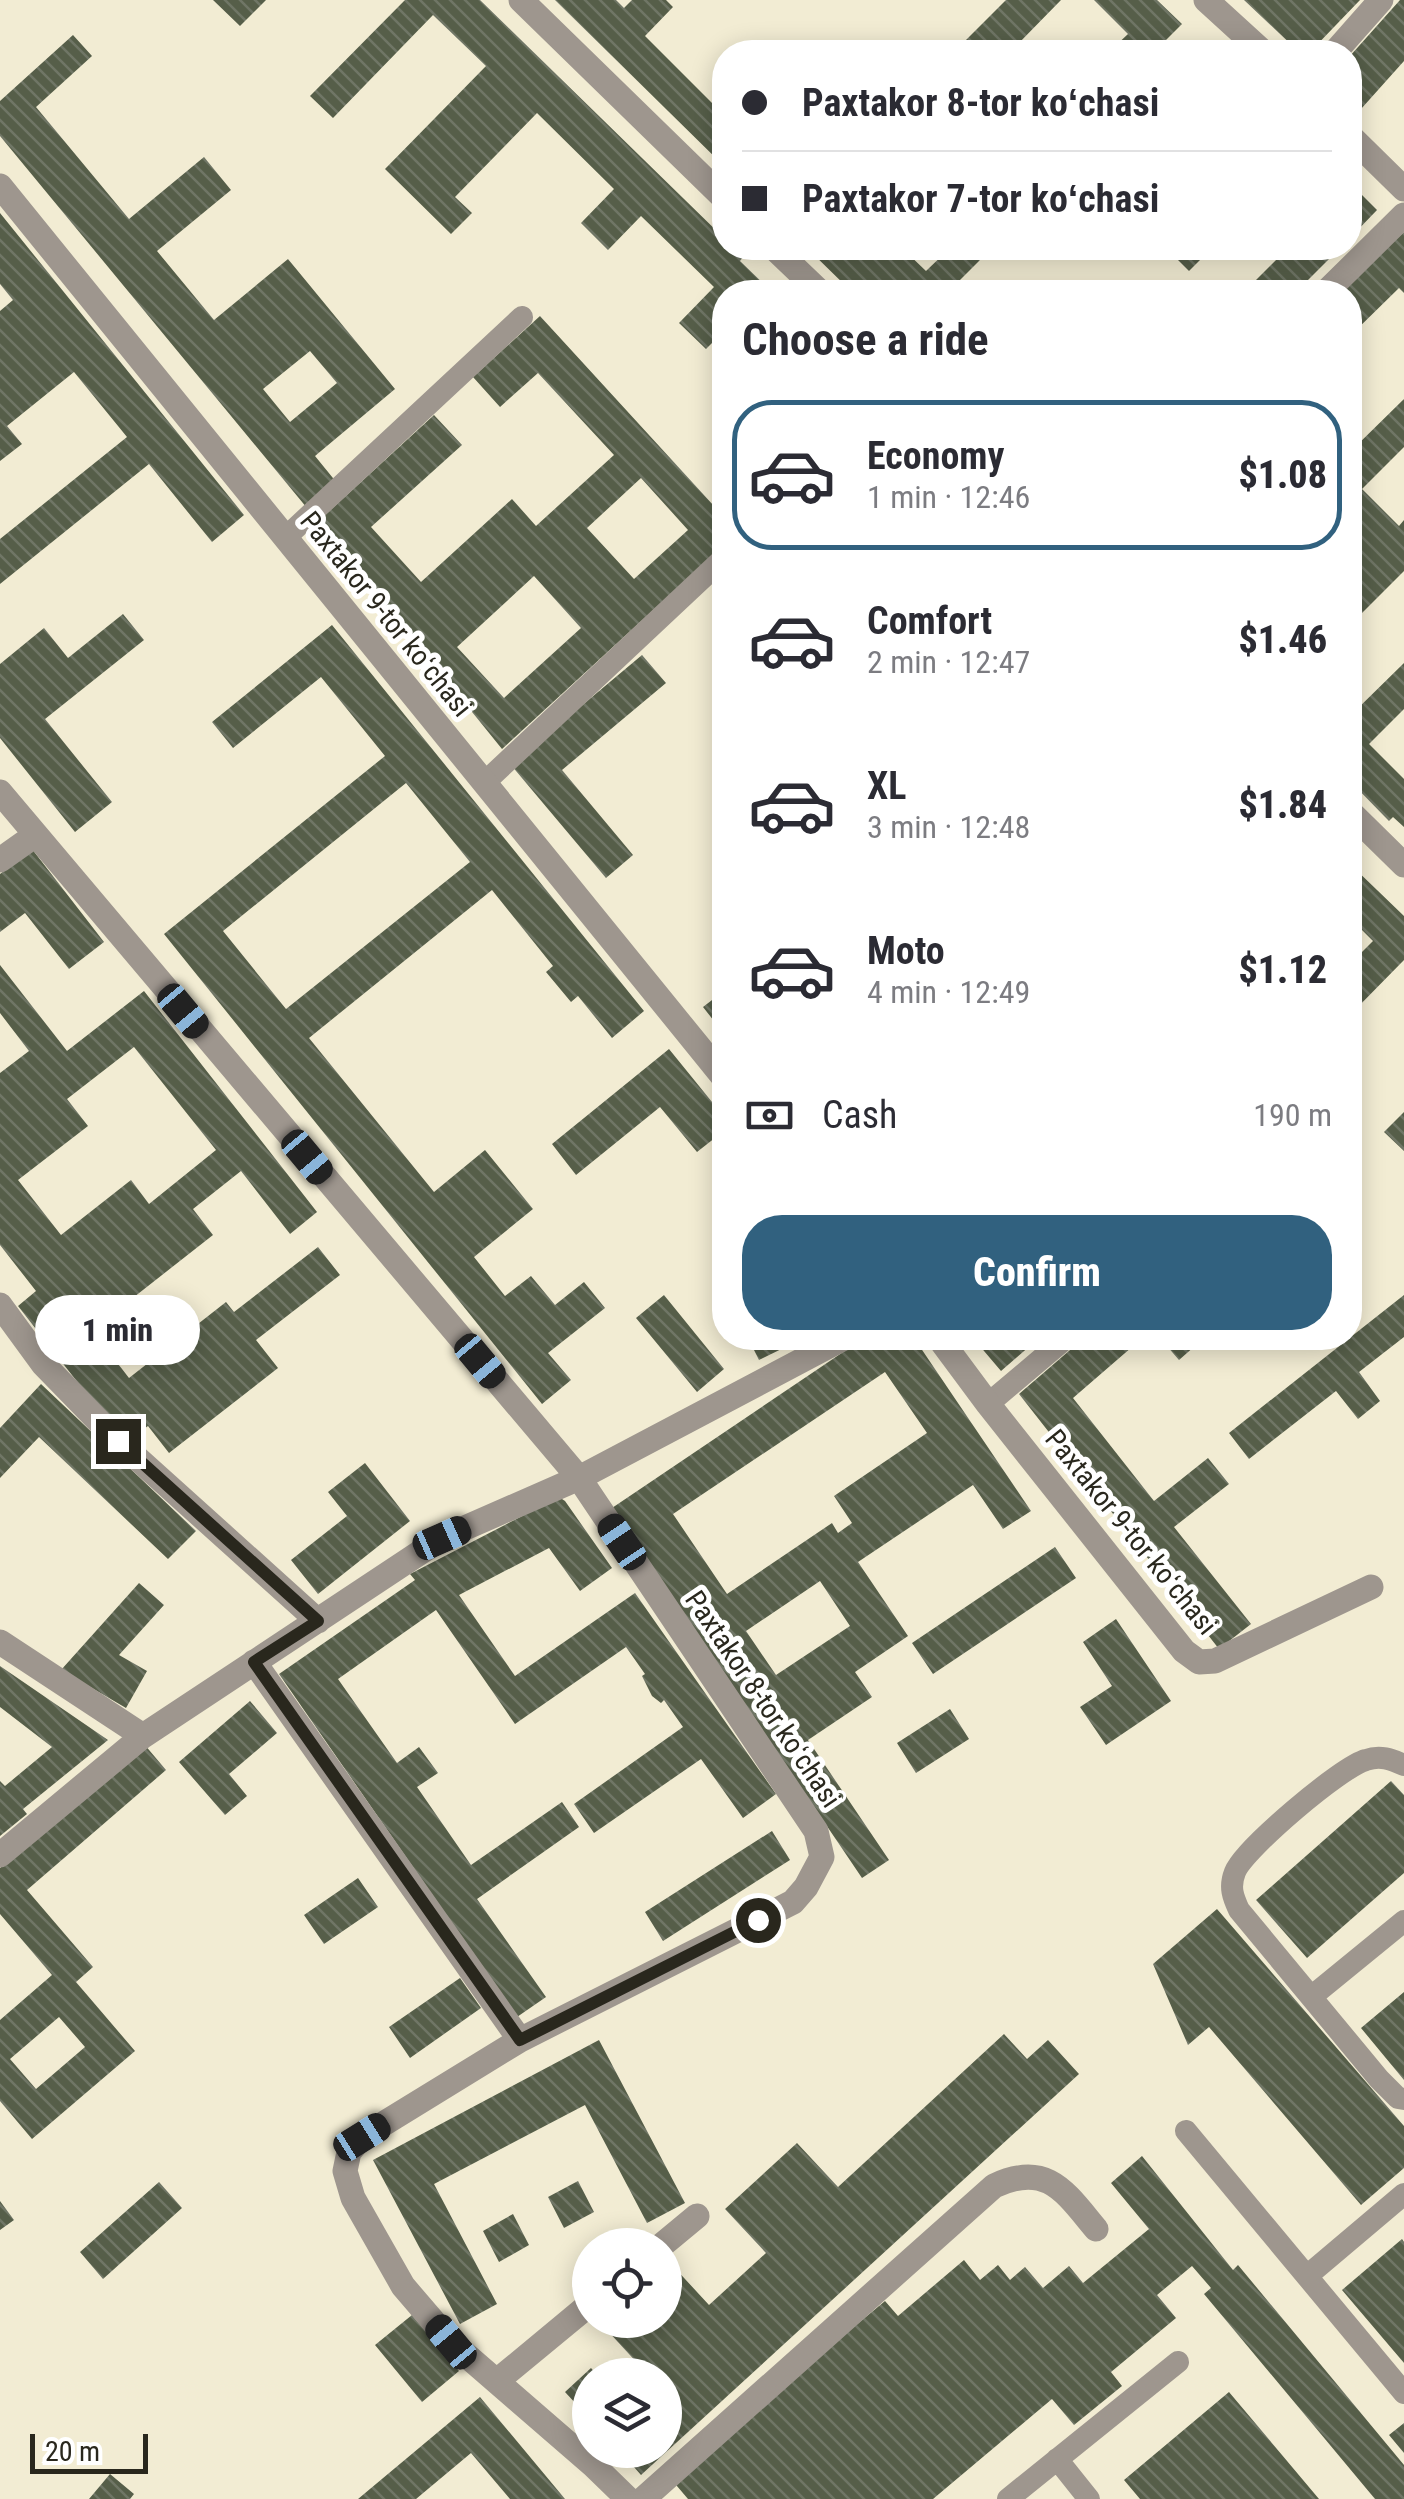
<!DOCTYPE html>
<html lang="en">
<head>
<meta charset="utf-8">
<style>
  body { margin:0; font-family:"Roboto Condensed",sans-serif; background:#f7f7f7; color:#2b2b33; height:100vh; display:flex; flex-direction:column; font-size:38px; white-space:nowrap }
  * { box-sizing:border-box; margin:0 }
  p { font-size:32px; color:#7c7c81 }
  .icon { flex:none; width:55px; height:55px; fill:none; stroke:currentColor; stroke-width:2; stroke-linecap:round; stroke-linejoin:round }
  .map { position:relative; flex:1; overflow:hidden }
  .side { position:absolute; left:712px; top:280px; width:650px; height:1070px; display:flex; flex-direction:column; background:#fff; border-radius:40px; box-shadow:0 5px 25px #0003 }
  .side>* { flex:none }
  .banner { position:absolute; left:712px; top:40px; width:650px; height:220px; border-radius:40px; box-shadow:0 5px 25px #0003; display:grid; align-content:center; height:220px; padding:0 30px; background:#fff }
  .controls { position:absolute; left:572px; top:2228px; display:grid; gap:20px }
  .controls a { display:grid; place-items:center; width:110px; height:110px; border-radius:50%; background:#fff; box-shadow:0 5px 25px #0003; font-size:50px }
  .scale { position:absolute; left:30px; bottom:25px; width:118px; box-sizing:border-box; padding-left:10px; border:5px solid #29271d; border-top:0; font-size:28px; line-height:35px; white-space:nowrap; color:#29271d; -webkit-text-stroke:8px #fff; paint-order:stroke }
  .end { position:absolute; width:45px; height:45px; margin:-22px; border:12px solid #29271d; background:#fff; box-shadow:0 0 0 5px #fff }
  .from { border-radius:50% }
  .bubble { position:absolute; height:70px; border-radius:35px; background:#fff; box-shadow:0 5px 25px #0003; font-size:32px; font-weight:800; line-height:70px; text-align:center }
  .car { position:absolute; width:30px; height:60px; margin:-30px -15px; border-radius:12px; box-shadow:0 0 8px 2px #0007; background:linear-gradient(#222 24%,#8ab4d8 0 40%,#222 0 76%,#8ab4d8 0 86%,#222 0) }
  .banner b { display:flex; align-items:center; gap:35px; height:95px; font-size:38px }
  .banner b+b { border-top:2px solid #e1e1e2 }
  .banner i { width:25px; height:25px; background:#2b2b33 }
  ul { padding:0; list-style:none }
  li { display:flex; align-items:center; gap:30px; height:150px; margin:0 20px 15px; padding:0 10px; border:5px solid transparent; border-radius:40px }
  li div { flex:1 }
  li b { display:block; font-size:38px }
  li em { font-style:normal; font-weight:800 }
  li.active { border-color:#31617f }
  li>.icon { width:90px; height:90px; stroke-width:1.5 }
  h2 { padding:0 30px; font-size:45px; line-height:120px }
  .pay { display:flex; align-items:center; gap:25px; height:110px; padding:0 30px; font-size:38px }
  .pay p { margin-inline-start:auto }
  .primary-button { display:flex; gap:20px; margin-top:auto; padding:20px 30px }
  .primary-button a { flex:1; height:115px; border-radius:40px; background:#31617f; color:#fff; font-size:40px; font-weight:800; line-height:115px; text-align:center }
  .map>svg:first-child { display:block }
</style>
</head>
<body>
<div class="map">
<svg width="1404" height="2499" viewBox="0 0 1404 2499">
  <defs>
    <pattern id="building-back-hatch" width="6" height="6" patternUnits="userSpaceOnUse" patternTransform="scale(2.5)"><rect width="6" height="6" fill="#565e49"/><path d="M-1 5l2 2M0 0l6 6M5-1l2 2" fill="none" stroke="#707666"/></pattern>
  </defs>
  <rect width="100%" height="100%" fill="#f2ecd3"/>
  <!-- building -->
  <path fill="url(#building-back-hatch)" fill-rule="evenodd" d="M213,0H266L240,26Z
    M405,0H480L725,239V248H733L743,257L740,261L772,292H725V330L706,349L679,323L714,287L641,216L608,250L581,223L614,189L537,113L455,197L472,213L451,234L385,169L486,66L433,15L333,118L310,96Z
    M555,0H616L624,8L632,0H666L673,7L645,36L722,113L725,110V167Z
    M1006,0H1061L1010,52H954Z
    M1094,0H1157L1182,24L1154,52H1113L1111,50L1128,34Z
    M1244,0H1360L1310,52H1299Z
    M1400,0H1404V61L1361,109L1350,98V56Z
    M73,35L92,56L36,107L129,219L204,157L231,190L157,251L214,320L288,259L395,389L315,456L337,483L307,508L0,136V101ZM310,351L337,383L290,422L263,389Z
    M1350,183L1377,210L1350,238Z
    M0,213L244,515L212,542L149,464L0,584V539L127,437L74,372L7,426L22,444L0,461V311L13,300L0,284Z
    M1404,232V293L1399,288L1350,336V292H1338Z
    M807,248H902L926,271L950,248H992L948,292H852Z
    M1166,248H1212L1189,271Z
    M1288,248H1340L1296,292H1244Z
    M540,316L725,518V544L502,749L413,639L312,527L434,415L462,445L371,527L421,582L512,499L536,526L614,455L538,373L500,407L473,377ZM641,478L688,530L634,579L587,528ZM534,576L581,628L504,698L457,647Z
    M1404,399V447L1362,489L1399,526L1404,520V571L1350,625V573L1360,563L1350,553V452Z
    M123,614L144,640L45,719L112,802L75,832L0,738V664L44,628L68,658Z
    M332,625L644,1011L612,1038L578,996L571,1002L546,972L553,966L492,890L309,1038L434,1192L485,1150L533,1209L474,1257L505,1296L531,1276L555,1305L584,1282L605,1308L548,1353L571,1380L542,1404L164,934L385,756L321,677L233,748L212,722ZM406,783L470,862L286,1009L223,931Z
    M642,655L666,683L562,770L633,855L606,878L511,765Z
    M1404,663V709L1369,744L1404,779V827L1393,817L1389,821L1350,781V716Z
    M32,849L104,942L69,969L25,913L0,932V874Z
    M1350,864L1404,916V960L1350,1015V964L1373,941L1350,918Z
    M0,965L67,1051L144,991L317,1212L290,1234L241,1171L193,1209L213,1235L92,1330L129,1378L226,1302L234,1312L318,1247L340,1275L256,1340L278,1368L169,1453L148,1426L125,1443L18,1306L36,1291L0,1245V1073L29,1051L0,1013ZM134,1047L216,1150L149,1204L131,1180L61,1235L18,1180L88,1126L67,1099Z
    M725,990V1035L703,1007Z
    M669,1049L725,1118V1130L697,1152L660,1107L576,1175L552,1144Z
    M1404,1112V1151L1384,1132Z
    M664,1295L724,1369L697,1392L636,1318Z
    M1404,1295V1337L1359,1372L1380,1401L1358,1419L1336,1391L1249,1459L1229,1433Z
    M748,1338H804L759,1360Z
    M864,1338H914L1031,1511L1003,1529L973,1485L858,1562L908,1636L855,1672L872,1697L808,1740L889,1860L862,1878L612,1508ZM885,1372L927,1433L834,1496L852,1523L838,1533L832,1523L727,1594L673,1514ZM820,1581L850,1626L776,1675L746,1631Z
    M973,1338H1039L1001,1371Z
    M1084,1338H1123L1132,1347L1073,1398L1154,1501L1208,1458L1229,1484L1174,1527L1251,1624L1219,1649L1019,1394Z
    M1160,1338H1204L1179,1360Z
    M41,1384L196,1531L168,1559L39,1437L0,1478V1428Z
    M365,1463L410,1521L318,1594L291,1560L347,1516L328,1492Z
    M559,1497L565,1501L612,1568L580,1591L549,1548L459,1595L515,1676L635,1593L776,1794L743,1818L701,1759L594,1833L574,1804L683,1727L664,1700L661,1703L652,1696L642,1676L645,1674L626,1647L515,1724L436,1610L338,1679L397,1763L419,1747L438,1773L417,1787L471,1865L562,1802L579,1827L477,1899L546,1997L517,2017L279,1674L415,1580L410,1574Z
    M1055,1547L1076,1578L933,1674L912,1643Z
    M139,1583L164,1605L119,1655L147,1671L126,1708L61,1670Z
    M1116,1619L1171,1701L1106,1745L1080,1707L1112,1686L1083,1642Z
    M0,1666L108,1740L23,1809L27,1814L0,1836V1781L5,1786L52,1747L0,1707Z
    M250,1701L277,1733L229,1774L247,1796L225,1815L179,1762Z
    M950,1709L969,1739L916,1773L897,1743Z
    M144,1744L166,1770L27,1890L93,1967L76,1982L135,2051L32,2139L0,2101V2020L52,1975L0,1914V1868ZM59,2017L85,2047L36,2089L10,2059Z
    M1391,1781L1404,1795V1873L1307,1958L1256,1900Z
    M772,1831L790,1860L663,1941L645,1912Z
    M358,1878L378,1907L324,1944L304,1915Z
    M1217,1909L1404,2126V2168L1361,2205L1209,2027L1188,2045L1153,1964Z
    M460,1978L481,2008L410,2058L389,2027Z
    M1404,1992V2080L1361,2028Z
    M1004,2034L1027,2059L1048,2040L1079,2074L641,2475L619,2450H665V2375H633L641,2367L605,2328L614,2320H665V2274L673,2266L709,2305L766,2253L725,2209L797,2143L838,2187Z
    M599,2040L685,2203L647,2223L585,2105L434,2184L497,2304L460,2324L373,2160Z
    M1142,2156L1233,2270L1238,2265L1404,2465V2499H1375L1204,2294L1211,2288L1192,2266L1157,2295L1176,2318L1111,2372L1122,2386L1074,2425L1052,2399L933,2499H688L671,2479L885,2301L898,2316L964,2260L980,2280L998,2265L1010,2280L1025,2267L1043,2288L1069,2266L1083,2283L1149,2229L1111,2183Z
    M578,2181L594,2212L564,2228L548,2197Z
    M159,2182L182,2208L103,2279L80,2252Z
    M0,2201L14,2220L0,2230Z
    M513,2214L529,2245L499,2262L483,2231Z
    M1402,2239L1404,2242V2363L1342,2290Z
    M412,2315L459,2371L422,2402L375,2345Z
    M591,2368L597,2375H590V2419L565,2392Z
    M1229,2392L1319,2499H1140L1124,2480Z
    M480,2397L565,2499H510L471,2453L416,2499H358Z
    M1404,2423V2453L1389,2435Z
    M110,2474L134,2494L130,2499H89Z"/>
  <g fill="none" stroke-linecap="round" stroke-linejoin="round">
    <!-- service -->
    <path stroke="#9e968e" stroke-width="22" d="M285,538L522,317
      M484,783L725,557
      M988,1404L1066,1338
      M1404,1765C1391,1759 1380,1755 1366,1760C1342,1766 1244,1849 1235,1872C1229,1887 1233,1897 1239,1910L1379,2079L1398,2098L1404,2099
      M1311,1997L1404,1921
      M1186,2131L1404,2393
      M1307,2276L1404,2194
      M1057,2459L1089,2499
      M1008,2499L1178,2362"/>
    <!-- minor -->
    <path stroke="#9e968e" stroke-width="25" d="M521,0L725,199
      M1206,0L1263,52
      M1335,52L1381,0
      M1350,136L1404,189
      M0,186L725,1079
      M774,248L820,292
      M1326,292L1404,215
      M0,792L579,1478L816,1831L822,1857L806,1887L793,1902L520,2040L362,2137L349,2152L345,2171L353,2198L403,2286L451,2342L593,2465L628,2499
      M1350,812L1404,865
      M0,860L34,836
      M0,1305L43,1364L118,1441L318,1621
      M939,1338L988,1404L1184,1651L1199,1662L1215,1661L1371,1587
      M0,1642L143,1736
      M254,1662L520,2040
      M0,1855L143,1736L442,1538L579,1478L844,1338
      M662,2245L697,2216
      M497,2381L590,2304
      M643,2499L994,2186C1047,2161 1065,2192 1096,2229"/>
  </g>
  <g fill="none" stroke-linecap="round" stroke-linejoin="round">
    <!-- route -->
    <path stroke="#29271d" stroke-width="12" d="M118,1441L318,1621L254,1662L520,2040L758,1920"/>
  </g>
  <g text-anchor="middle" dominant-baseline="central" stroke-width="10" stroke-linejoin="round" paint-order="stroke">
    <!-- street labels -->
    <g font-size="28" fill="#29271d" stroke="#fff">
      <text transform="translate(386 614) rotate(51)">Paxtakor 9-tor koʻchasi</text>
      <text transform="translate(1131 1532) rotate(51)">Paxtakor 9-tor koʻchasi</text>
      <text transform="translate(763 1699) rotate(56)">Paxtakor 8-tor koʻchasi</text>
    </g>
  </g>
</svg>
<div class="controls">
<a><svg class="icon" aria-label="locate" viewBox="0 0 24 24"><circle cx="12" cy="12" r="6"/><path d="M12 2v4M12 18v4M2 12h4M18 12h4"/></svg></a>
<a><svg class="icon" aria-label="layers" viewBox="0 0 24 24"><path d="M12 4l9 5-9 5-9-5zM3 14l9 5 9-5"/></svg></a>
</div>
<div class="scale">20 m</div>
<i class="end from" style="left:758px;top:1920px"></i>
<i class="end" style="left:118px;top:1441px"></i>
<div class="bubble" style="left:35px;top:1295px;width:165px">1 min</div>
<i class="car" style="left:183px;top:1011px;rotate:140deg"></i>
<i class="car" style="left:307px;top:1157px;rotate:140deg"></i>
<i class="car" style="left:480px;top:1361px;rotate:140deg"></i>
<i class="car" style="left:442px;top:1538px;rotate:66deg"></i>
<i class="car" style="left:622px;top:1542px;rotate:326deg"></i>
<i class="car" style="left:362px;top:2137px;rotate:58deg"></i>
<i class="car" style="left:451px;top:2342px;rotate:320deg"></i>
<div class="banner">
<b><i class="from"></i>Paxtakor 8-tor koʻchasi</b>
<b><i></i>Paxtakor 7-tor koʻchasi</b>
</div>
<section class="side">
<h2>Choose a ride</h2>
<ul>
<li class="active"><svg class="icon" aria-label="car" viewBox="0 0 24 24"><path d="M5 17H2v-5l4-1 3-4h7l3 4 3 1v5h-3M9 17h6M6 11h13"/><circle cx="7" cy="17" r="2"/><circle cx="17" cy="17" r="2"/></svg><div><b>Economy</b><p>1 min · 12:46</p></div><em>$1.08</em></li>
<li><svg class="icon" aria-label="car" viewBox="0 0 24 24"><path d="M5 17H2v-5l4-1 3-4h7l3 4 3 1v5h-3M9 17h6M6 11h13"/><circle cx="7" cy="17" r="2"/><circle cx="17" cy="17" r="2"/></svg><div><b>Comfort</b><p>2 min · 12:47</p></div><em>$1.46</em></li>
<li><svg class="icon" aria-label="car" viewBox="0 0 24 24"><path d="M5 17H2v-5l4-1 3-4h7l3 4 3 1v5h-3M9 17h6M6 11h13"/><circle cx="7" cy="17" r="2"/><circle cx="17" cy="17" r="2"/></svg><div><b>XL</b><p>3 min · 12:48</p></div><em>$1.84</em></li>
<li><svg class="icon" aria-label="car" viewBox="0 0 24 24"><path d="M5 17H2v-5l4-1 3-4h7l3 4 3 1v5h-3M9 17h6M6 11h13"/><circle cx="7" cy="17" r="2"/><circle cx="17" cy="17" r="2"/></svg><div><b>Moto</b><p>4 min · 12:49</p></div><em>$1.12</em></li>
</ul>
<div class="pay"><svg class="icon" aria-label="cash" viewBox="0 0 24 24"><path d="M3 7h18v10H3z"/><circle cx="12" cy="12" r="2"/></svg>Cash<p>190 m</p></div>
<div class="primary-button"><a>Confirm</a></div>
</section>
</div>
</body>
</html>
